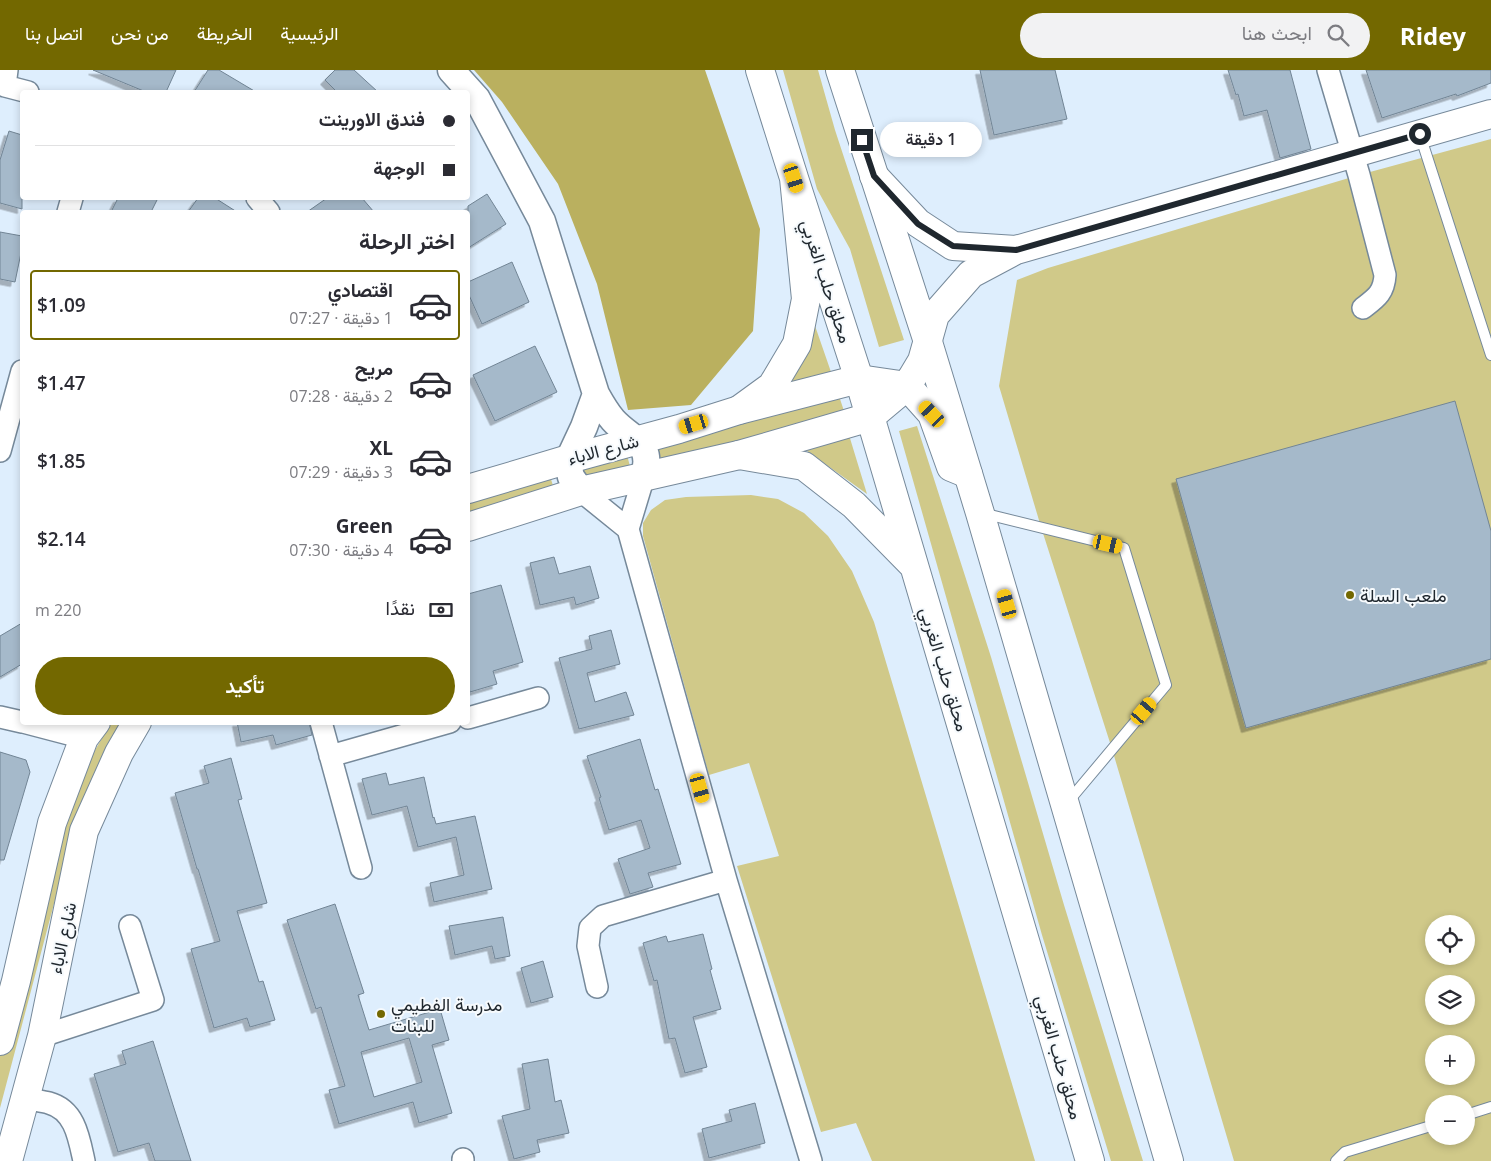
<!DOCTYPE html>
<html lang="ar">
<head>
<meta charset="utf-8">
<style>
  body { margin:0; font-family:"Open Sans",Vazirmatn,sans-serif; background:#f2f2f3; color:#2b2b33; direction:rtl; height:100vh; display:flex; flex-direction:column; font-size:19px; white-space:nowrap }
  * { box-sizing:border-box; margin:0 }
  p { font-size:16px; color:#7c7c81 }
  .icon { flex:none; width:28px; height:28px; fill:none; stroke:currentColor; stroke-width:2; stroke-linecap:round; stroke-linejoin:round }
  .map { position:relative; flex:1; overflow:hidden; direction:ltr }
  .details { position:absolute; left:20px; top:140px; width:450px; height:515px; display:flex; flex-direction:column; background:#fff; border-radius:5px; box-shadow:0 2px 8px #0003; direction:rtl }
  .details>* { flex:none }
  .guide { position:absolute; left:20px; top:20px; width:450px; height:110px; border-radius:5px; box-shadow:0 2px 8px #0003; direction:rtl; display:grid; align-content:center; height:110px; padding:0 15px; background:#fff }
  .tools { position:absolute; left:1425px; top:845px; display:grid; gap:10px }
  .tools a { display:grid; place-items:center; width:50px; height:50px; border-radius:50%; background:#fff; box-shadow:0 2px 8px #0003; font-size:25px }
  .end { position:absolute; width:22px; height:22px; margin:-11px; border:6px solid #1f272e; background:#fff; box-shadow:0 0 0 2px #fff }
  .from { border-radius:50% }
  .bubble { position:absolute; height:35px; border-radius:18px; background:#fff; box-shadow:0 2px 8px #0003; font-size:16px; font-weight:600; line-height:35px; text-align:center; direction:rtl }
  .car { position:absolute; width:15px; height:30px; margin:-15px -8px; border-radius:6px; box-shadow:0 0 4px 1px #0007; background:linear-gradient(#f5c518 24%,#345 0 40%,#f5c518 0 76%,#345 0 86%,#f5c518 0) }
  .guide b { display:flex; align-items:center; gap:18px; height:48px; font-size:19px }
  .guide b+b { border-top:1px solid #e1e1e2 }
  .guide i { width:12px; height:12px; background:#2b2b33 }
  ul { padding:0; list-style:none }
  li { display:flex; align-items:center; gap:15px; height:70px; margin:0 10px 8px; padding:0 5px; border:2px solid transparent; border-radius:5px }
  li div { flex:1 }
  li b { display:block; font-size:19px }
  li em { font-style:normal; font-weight:600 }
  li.on { border-color:#736800 }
  li>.icon { width:45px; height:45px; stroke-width:1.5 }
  h2 { padding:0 15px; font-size:22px; line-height:60px }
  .pay { display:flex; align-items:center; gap:12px; height:55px; padding:0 15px; font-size:19px }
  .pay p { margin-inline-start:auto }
  .primary-button { display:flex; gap:10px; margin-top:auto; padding:10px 15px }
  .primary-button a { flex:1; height:58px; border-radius:30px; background:#736800; color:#fff; font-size:20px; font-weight:600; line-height:58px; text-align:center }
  header { display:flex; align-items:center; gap:30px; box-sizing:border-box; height:70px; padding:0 25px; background:#736800; color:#fff }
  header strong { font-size:24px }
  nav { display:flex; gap:28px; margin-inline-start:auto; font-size:18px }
  .search { width:350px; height:45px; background:#f2f2f3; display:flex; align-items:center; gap:12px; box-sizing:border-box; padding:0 18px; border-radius:28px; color:#7c7c81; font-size:19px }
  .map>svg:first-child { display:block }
</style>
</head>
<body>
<header>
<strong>Ridey</strong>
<div class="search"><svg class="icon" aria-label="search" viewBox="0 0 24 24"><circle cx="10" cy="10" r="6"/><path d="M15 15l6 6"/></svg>ابحث هنا</div>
<nav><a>الرئيسية</a><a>الخريطة</a><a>من نحن</a><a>اتصل بنا</a></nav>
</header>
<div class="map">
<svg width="1491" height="1091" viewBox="0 0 1491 1091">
  <defs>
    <filter id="shadow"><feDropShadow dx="-4.5" dy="4.5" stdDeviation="0" flood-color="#0004"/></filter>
  </defs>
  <rect width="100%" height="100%" fill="#deeefd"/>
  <!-- green -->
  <path fill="#d0c989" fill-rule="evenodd" d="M783,0H818L835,60L904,270L879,277L850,179L817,119Z
    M1491,69V1091H1234L1112,679L1041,457L999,316L1017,210L1048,198L1359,105ZM1434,854H1466V886H1434ZM1434,914H1466V946H1434ZM1434,974H1466V1006H1434ZM1434,1034H1466V1066H1434Z
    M813,250L831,302L784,317Z
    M838,323L844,341L659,393L653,376Z
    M917,356L991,587L1064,835L1143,1091H1111L1042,865L899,361Z
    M849,365L867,424L803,378Z
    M627,385L631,400L581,415L576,400Z
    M550,406L554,419L468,443V430Z
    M751,425L778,429L804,443L828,466L852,501L874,552L1035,1091H872L856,1053L821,1062L737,796L779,786L749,693L709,705L643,466V453L651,440L665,430L686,427Z
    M111,653H127L74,758L0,1038V983L61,755L88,692Z"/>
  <!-- forest -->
  <path fill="#bab05f" d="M474,0H705L760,159L753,261L691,335L628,340L597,214L558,114L502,32Z"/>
  <!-- building -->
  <path fill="#a5b9ca" stroke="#728595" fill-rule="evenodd" filter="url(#shadow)" d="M93,0H176L166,22H146Z
    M208,0H219L256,22H194Z
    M335,0H354L378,22H337L325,10Z
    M980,0H1055L1067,49L994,65Z
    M1228,0H1290L1311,79L1280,88L1267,40L1244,46L1238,24L1236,25Z
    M1366,0H1491V13L1457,26L1456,24L1382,48Z
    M9,61L22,65V139L0,133V90Z
    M487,124L506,154L468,178V136Z
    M118,128H158L151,142H111Z
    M198,128H215L237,142H188Z
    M327,128H362L374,142H307Z
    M0,162L22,166V178L15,212L0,209Z
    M512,192L529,232L482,254L468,223V212Z
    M535,276L557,322L495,351L473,305Z
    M1455,331L1491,461V589L1246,658L1176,409Z
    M554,487L559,504L590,496L599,528L576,535L574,527L540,535L530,493Z
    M501,515L523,592L493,601L497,614L470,622L468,613V524Z
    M22,553V594L0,607V566Z
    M611,560L620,594L587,603L595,632L626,622L634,645L579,659L559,588L592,579L589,566Z
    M237,652H309L312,665L276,675L273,665L241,672Z
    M640,669L655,720L658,719L681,794L648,803L653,817L630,824L618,789L650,778L641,750L609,760L599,728L601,727L587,686Z
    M0,682L26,690L30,702L4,790H0Z
    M231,688L242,729L238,730L267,833L237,841L259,912L263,911L275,950L250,957L247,948L214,958L191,879L220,871L198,799H197L175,723L209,713L204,696Z
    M386,703L389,715L424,707L433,748L434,747L436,754L475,746L492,819L434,832L430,813L464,805L456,767L418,777L407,736L372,745L362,709Z
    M335,834L364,923L358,925L369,960L440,939L449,970L432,975L452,1043L419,1053L413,1032L339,1054L329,1020L345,1016L321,937L316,939L287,850ZM409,968L422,1012L374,1027L361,982Z
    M503,847L510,886L495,889L492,876L455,885L449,856Z
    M703,864L712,899L710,900L721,939L693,947L707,997L685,1003L675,968L669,969L657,910L654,911L643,873L666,866L668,872Z
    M543,891L553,927L531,933L521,898Z
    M153,971L173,1035L191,1091H155L149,1073L118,1082L94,1004L126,994L122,981Z
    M548,989L555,1032L561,1030L569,1063L537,1070L540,1082L514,1089L502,1046L530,1039L522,994Z
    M755,1033L765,1073L709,1088L702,1059L732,1051L729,1040Z"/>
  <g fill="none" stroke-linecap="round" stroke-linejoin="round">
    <defs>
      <path id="service" d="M1420,65L1491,285
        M982,443L1124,478L1166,615L1067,733
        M1466,1045L1491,1037
        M1336,1091L1345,1082L1434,1055"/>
      <path id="minor" d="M7,0L5,16L28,22
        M1328,0L1359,105L1385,205C1384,223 1376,228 1363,238
        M257,128L269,142
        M68,142L72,128
        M0,381L22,301
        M644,406L628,459L726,810L811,1091
        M581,421L628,459
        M0,647L22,652
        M468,648L538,628
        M23,652L84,668
        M321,652L361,798
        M330,686L450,652
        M597,917L588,876L590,858L603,846L726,810
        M42,966L153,930L130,856
        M25,1028C33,1030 41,1031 49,1033C75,1040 79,1068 84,1091
        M463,1089V1091"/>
      <path id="tertiary" d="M451,0L477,29L542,151L596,324C601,333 606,342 613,350C631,370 654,372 644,406
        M581,421L571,407L569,398V389L584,357L596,324"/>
      <path id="secondary" d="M874,106L918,153L953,176L1016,180
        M468,419L569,389L679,359L739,340L859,309L907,316L932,344L951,397L968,404
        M468,457L581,421L739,385L870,347L907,316L922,291L935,245L971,204L1016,180L1491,44
        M0,971L16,911L52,753L84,668L96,652
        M8,1091L42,966L84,761L119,683L137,652"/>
      <path id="trunk" d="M840,0L928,272L980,443L1169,1091
        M794,108L859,309L1090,1091
        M739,340L772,316L797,274L806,229L794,108L760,0
        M739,385L804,396L854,435L912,494"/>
    </defs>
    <!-- service casing -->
    <use href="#service" stroke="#76899a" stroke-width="12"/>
    <!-- minor casing -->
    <use href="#minor" stroke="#76899a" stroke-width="24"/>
    <!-- tertiary casing -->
    <use href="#tertiary" stroke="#76899a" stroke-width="29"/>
    <!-- secondary casing -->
    <use href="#secondary" stroke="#76899a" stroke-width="30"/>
    <!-- trunk casing -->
    <use href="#trunk" stroke="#76899a" stroke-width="30"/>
    <!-- service -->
    <use href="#service" stroke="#fff" stroke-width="10"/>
    <!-- minor -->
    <use href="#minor" stroke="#fff" stroke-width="21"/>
    <!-- tertiary -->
    <use href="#tertiary" stroke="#fff" stroke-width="26"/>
    <!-- secondary -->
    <use href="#secondary" stroke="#fff" stroke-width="28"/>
    <!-- trunk -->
    <use href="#trunk" stroke="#fff" stroke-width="28"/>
  </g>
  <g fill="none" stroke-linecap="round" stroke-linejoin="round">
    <!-- route -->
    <path stroke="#1f272e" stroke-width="6" d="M862,70L874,106L918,154L953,176L1016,180L1420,64"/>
  </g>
  <!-- markers -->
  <g fill="#736800" stroke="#f6fafd" stroke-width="2">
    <circle cx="1350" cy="525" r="5"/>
    <circle cx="381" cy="944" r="5"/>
  </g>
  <g text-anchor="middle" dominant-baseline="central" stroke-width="4" stroke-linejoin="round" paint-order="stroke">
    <!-- street labels -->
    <g font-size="18" fill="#1f272e" stroke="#f6fafd">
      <text transform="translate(827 211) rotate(72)">محلق حلب الغربي</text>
      <text transform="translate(603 379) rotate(-15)">شارع الاباء</text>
      <text transform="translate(945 599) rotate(73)">محلق حلب الغربي</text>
      <text transform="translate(62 868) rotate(-78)">شارع الاباء</text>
      <text transform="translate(1060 987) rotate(74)">محلق حلب الغربي</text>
    </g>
    <!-- poi labels -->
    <g font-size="18" fill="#1f272e" stroke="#f6fafd" text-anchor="start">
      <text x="1360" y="525">ملعب السلة</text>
      <text x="391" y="934">مدرسة الفطيمي<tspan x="391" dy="21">للبنات</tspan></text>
    </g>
  </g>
</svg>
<div class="tools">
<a><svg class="icon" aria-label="locate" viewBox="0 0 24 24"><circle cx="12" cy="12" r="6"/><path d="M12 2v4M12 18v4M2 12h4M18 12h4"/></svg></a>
<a><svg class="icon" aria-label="layers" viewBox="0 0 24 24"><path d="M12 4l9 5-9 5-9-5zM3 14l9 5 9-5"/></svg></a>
<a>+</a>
<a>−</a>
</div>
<i class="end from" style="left:1420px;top:64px"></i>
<i class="end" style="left:862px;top:70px"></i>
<div class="bubble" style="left:880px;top:52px;width:102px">1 دقيقة</div>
<i class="car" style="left:794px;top:108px;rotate:162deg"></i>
<i class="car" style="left:932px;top:344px;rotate:317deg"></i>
<i class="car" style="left:694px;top:354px;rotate:253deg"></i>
<i class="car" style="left:1108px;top:474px;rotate:103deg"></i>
<i class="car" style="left:1007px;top:534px;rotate:344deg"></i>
<i class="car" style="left:1144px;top:641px;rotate:40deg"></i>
<i class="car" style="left:700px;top:718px;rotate:164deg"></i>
<div class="guide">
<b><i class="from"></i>فندق الاورينت</b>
<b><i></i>الوجهة</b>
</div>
<section class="details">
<h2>اختر الرحلة</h2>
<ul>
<li class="on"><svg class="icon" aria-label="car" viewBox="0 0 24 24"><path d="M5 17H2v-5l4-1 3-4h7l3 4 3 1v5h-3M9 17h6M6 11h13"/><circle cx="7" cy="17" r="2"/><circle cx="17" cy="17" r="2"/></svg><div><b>اقتصادي</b><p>1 دقيقة · 07:27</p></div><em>$1.09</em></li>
<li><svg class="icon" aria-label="car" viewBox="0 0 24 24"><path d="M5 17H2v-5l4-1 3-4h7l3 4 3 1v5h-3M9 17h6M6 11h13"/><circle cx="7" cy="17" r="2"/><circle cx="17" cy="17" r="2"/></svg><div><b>مريح</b><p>2 دقيقة · 07:28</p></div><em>$1.47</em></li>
<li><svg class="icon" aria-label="car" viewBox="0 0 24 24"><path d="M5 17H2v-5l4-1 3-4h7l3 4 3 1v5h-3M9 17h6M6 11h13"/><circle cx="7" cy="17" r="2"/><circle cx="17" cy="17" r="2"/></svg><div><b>XL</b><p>3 دقيقة · 07:29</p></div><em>$1.85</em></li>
<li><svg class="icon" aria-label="car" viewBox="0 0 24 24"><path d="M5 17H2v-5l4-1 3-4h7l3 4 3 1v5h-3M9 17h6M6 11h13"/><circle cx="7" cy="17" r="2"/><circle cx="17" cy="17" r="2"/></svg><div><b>Green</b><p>4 دقيقة · 07:30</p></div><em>$2.14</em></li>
</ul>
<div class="pay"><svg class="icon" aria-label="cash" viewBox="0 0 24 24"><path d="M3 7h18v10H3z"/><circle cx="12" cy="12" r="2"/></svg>نقدًا<p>220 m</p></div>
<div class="primary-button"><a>تأكيد</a></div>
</section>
</div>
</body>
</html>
